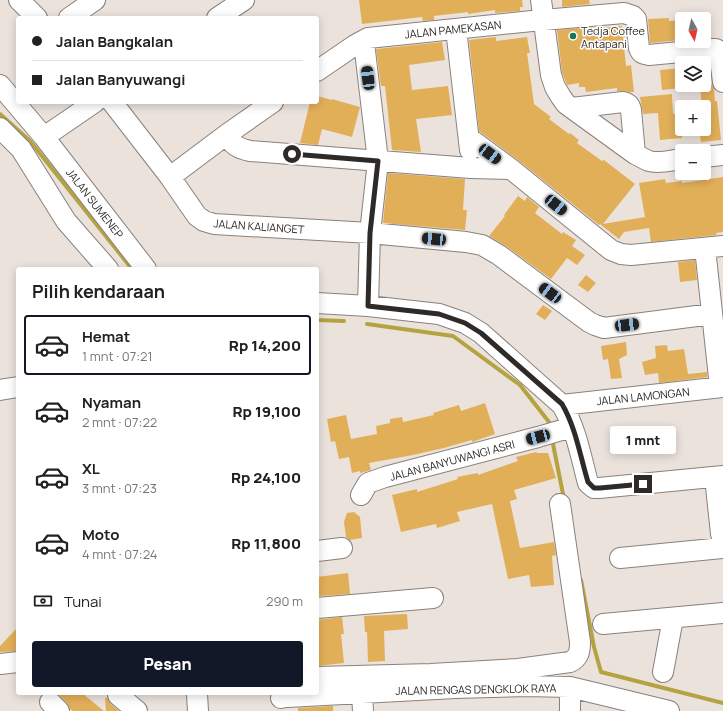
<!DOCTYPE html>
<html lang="id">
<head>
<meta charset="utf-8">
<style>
  body { margin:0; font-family:Manrope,sans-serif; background:#f2f2f2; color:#202124; height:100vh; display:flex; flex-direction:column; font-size:15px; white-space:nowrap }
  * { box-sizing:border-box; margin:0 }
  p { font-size:13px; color:#757577 }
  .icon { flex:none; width:22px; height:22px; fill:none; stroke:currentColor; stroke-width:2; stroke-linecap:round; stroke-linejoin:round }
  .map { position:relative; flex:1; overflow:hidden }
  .details { position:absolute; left:16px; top:267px; width:303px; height:428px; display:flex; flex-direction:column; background:#fff; border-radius:4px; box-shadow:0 2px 10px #0003 }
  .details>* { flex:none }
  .hud { position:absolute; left:16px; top:16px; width:303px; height:88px; border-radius:4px; box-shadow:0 2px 10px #0003; display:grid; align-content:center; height:88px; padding:0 16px; background:#fff }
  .needle { width:26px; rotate:172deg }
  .controls { position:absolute; left:675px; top:12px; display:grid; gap:8px }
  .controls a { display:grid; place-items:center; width:36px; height:36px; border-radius:4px; background:#fff; box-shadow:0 2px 10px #0003; font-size:20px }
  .end { position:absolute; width:18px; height:18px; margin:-9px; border:5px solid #2d2a28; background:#fff; box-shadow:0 0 0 2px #fff }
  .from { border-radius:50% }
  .bubble { position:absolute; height:28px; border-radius:4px; background:#fff; box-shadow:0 2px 10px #0003; font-size:13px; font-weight:800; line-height:28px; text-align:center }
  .car { position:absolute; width:12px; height:24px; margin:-12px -6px; border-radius:5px; box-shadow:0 0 3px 1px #0007; background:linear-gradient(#222 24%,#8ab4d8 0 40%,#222 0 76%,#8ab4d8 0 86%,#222 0) }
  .hud b { display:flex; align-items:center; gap:14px; height:38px; font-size:15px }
  .hud b+b { border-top:1px solid #e0e0e0 }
  .hud i { width:10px; height:10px; background:#202124 }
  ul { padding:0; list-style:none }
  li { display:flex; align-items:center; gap:12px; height:60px; margin:0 8px 6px; padding:0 8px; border:2px solid transparent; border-radius:4px }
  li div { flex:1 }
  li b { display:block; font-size:15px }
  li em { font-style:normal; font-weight:800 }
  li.on { border-color:#111827 }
  li>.icon { width:36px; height:36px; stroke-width:1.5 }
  h2 { padding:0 16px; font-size:18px; line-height:48px }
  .pay { display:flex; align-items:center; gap:10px; height:44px; padding:0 16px; font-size:15px }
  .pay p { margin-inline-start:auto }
  .action { display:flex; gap:8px; margin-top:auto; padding:8px 16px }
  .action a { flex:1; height:46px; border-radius:4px; background:#111827; color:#fff; font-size:16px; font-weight:800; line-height:46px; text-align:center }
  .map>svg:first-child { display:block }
</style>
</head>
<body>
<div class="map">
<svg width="723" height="711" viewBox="0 0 723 711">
  <rect width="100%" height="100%" fill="#ebe2dc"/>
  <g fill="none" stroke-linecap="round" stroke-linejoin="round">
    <!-- stream -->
    <path stroke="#b5a341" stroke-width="4" d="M0,114L30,141L132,269
      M317,320L344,321
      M367,324L453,336L520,385L549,422L550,429
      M552,439L564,499
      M581,580L594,647L601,672L723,703"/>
  </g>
  <!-- building -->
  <path fill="#e2af59" d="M359,0H522L523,7H520V11L495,13V10L468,14V12L434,16V20L423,21L422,17L362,24Z
    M562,0H589L590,4L562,7Z
    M669,18V21L682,20V40L650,43L648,19Z
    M622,26L626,66L631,65L634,92H630L622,91H617V88L586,92L585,87H579V83L567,85L562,72L557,30L592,27V29Z
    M496,37V41L527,37L530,53H527L534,104L551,117L549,119L569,134L570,133L579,140L577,143L602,161L604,160L635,184L603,224L645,217L639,183L665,179L666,183L682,181V183L723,177V232L716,233L717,235L651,242L649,228L624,232L619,239L600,224L599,225L518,160L479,131L469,40Z
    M442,42L445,60L409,65L412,90L448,86L452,115L416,119L421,152L392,150L385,86H381L376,49Z
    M682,68V88L662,90L660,70Z
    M700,85H712L714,89L715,101H717L721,140L701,142L699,129H704V107H702Z
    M672,94L673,114L682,113V138L660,140L658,113L643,114L640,97Z
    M317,96L332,100V99L360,107L352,137L322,129L318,145L300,143L310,102H317Z
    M388,173L465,179L463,210H467L465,230L383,223Z
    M518,196L525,201L527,197L539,207L535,213L562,234L563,232L576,240L572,246L585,255L577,265L567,258L551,279L506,246L489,236L505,216L504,215Z
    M695,260L697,280L680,282L678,262Z
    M586,275L596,283L588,292L578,285Z
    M543,305L552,311L545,320L536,314Z
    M626,342L627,355L619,359L622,378L611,379L608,359L603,360L601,346Z
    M667,345L668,351L684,349L688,374L707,372V377L659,383L658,373L645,375L642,362L656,358L655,346Z
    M485,403L495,434L472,442V440L444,448L413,455L369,463L371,470L360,473V471L352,473L349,457L339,459L335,441L331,442L327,419L346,415L351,439L377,434L376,426L390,423V419L402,417L403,422L434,415L433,413L459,405L461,411Z
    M536,452L537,453H548L556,478L514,490L517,499L510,501L520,548L554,542L556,555L552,556L554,585L531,587L529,575L508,579L492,504L457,512L460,521L437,528L436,524L401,532L392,495L417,489V492L458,479L457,477L478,473V475L518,461L516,457Z
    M354,512L360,517L362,538L350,540L346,537L344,522L347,513Z
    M348,573L350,594L319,596L317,577Z
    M407,614L408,629L384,631L385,661L368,662L367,632H365L364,616Z
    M342,617L344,634H341L344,663L317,666V620Z
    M18,627V651L0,652V646Z
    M57,693H82L104,711H73L70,709L67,703Z
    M105,698H107L111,704L119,711H106Z
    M333,706V711H298V708Z"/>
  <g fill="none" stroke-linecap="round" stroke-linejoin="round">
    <defs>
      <path id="minor" d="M19,0L37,18
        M541,0L551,75L555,87L561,97L566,104L635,154C639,156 644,159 649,161C659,164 672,160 682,159
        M69,18L95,0
        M217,18L244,0
        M456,29L470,150
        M363,41L365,51L378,161L370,233L368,306
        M317,71L355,45L368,38L532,21L624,13L633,16L636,19L639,48C641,54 644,54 649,55L712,49H716L719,51L723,82
        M0,85L44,137L146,269
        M112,102L170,177L197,216L204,221L214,224L370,233L466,242L482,245L499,255L589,322L595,325L604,328L712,314
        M572,108L623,102C628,103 630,105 631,110L635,154
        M0,128L21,149L66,221L108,269
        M226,135C233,145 237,148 250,151L471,168L511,169
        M44,137L95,102
        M469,138L511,169L611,250L621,254L631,255L723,246
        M704,157L723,155
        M170,177L226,135L273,102
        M705,248L720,387
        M317,303L368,306L439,314L465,323L481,333L562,405C576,428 581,457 588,483L594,488H599L723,476
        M0,390L18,387
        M562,405L723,387
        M715,477L721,534L723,538
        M361,495L368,483L385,477L538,437L572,427
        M317,551L342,548
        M620,558L723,548
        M317,608L433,598
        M603,624L723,613
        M0,664L18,662
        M663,672L673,618
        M317,677L431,674L518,669L570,662C579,658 580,651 580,642L560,504
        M570,687V711
        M362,693L363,711
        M197,694L198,711
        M118,695L137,711
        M281,698L287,697L455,688L526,686L570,687L669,711
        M50,702L59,711"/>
    </defs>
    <!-- minor casing -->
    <use href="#minor" stroke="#89817c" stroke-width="22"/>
    <!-- minor -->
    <use href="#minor" stroke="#fff" stroke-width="20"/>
  </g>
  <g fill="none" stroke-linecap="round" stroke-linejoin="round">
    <!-- route -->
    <path stroke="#2d2a28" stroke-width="5" d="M292,154L378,161L370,233L368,306L439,314L465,323L481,333L562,404C576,428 580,456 588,482L594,488H600L643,484"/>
  </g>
  <!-- markers -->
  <circle fill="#147850" stroke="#fff" stroke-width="1.5" cx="573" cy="36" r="4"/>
  <g text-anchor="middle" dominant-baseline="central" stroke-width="3" stroke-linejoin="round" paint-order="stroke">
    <!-- street labels -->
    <g font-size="11" fill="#2d2a28" stroke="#fff">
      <text transform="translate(453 29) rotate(-6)">JALAN PAMEKASAN</text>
      <text transform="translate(95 203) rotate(52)">JALAN SUMENEP</text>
      <text transform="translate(259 226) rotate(4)">JALAN KALIANGET</text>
      <text transform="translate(643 396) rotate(-6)">JALAN LAMONGAN</text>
      <text transform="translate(452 460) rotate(-15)">JALAN BANYUWANGI ASRI</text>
      <text transform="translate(476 689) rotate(-1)">JALAN RENGAS DENGKLOK RAYA</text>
    </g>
    <!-- poi labels -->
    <g font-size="11" fill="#2d2a28" stroke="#fff" text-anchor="start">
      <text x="581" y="30">Tedja Coffee<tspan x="581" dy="13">Antapani</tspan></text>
    </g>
  </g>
</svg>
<div class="controls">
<a><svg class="needle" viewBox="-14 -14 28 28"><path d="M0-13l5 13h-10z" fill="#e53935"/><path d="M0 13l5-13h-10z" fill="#757577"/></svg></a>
<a><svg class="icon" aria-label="layers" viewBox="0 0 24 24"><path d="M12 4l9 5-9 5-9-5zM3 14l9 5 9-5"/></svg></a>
<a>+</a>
<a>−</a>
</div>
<i class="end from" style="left:292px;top:154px"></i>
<i class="end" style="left:643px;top:484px"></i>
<div class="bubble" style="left:610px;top:426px;width:66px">1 mnt</div>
<i class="car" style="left:368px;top:78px;rotate:353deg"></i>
<i class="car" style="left:490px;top:154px;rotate:127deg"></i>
<i class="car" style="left:556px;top:205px;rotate:129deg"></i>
<i class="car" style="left:434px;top:239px;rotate:275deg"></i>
<i class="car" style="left:550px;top:293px;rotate:307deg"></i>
<i class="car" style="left:627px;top:325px;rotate:83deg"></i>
<i class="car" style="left:538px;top:437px;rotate:255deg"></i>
<div class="hud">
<b><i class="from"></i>Jalan Bangkalan</b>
<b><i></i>Jalan Banyuwangi</b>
</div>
<section class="details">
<h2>Pilih kendaraan</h2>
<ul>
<li class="on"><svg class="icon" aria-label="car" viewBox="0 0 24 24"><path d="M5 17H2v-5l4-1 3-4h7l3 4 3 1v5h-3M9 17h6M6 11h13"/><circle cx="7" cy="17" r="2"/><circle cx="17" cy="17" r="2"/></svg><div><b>Hemat</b><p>1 mnt · 07:21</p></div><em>Rp 14,200</em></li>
<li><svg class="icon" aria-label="car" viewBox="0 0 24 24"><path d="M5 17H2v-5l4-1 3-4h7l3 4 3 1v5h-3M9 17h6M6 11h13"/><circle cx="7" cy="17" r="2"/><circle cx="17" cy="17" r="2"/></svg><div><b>Nyaman</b><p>2 mnt · 07:22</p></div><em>Rp 19,100</em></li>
<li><svg class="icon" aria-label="car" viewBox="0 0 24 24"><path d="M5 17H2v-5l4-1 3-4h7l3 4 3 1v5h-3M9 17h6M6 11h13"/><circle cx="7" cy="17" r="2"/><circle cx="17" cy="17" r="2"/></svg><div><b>XL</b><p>3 mnt · 07:23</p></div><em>Rp 24,100</em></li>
<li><svg class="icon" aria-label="car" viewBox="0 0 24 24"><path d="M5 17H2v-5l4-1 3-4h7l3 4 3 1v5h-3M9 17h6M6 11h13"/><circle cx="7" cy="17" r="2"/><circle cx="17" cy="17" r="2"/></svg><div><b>Moto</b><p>4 mnt · 07:24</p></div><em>Rp 11,800</em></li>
</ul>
<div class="pay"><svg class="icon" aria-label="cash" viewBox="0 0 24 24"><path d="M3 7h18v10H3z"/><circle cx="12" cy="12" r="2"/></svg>Tunai<p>290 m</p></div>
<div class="action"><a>Pesan</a></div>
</section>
</div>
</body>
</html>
